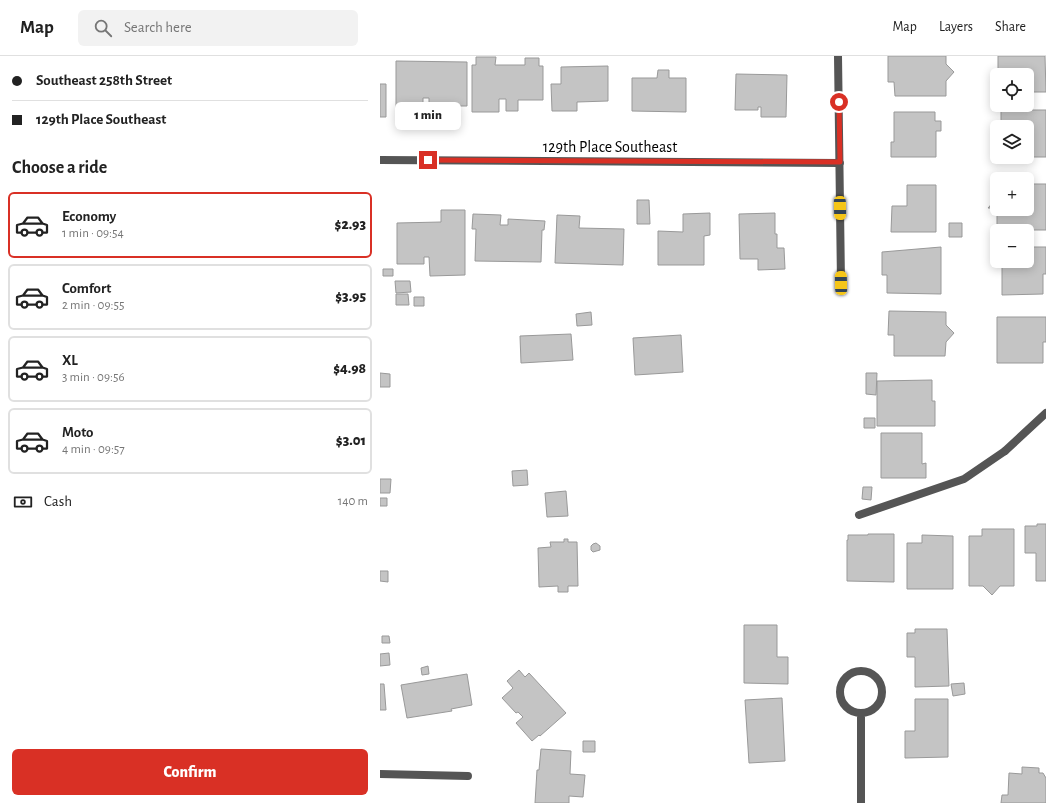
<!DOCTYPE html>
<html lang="en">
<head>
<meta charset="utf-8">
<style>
  body { margin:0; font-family:"Alegreya Sans",sans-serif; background:#f2f2f2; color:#222; height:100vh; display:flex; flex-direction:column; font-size:15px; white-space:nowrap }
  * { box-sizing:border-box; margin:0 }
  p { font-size:13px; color:#767676 }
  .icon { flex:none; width:22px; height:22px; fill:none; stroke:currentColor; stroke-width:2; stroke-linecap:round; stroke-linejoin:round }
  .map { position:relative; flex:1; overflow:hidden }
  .drawer { display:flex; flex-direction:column; background:#fff; width:380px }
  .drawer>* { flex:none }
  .guide { display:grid; align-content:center; height:88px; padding:0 12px; background:#fff }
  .tools { position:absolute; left:610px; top:12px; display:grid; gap:8px }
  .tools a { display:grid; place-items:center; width:44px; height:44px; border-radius:6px; background:#fff; box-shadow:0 2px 10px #0003; font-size:20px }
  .end { position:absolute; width:18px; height:18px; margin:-9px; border:5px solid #d93025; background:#fff; box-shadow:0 0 0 2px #fff }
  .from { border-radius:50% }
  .bubble { position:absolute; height:28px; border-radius:6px; background:#fff; box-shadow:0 2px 10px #0003; font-size:13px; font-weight:800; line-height:28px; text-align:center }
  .car { position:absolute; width:12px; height:24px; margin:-12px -6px; border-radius:5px; box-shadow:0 0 3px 1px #0007; background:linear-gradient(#f5c518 24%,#345 0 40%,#f5c518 0 76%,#345 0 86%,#f5c518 0) }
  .guide b { display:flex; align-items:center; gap:14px; height:38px; font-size:15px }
  .guide b+b { border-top:1px solid #e0e0e0 }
  .guide i { width:10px; height:10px; background:#222 }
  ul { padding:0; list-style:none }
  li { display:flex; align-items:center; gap:12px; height:66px; margin:0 8px 6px; padding:0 4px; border:2px solid #e0e0e0; border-radius:6px }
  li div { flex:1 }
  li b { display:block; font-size:15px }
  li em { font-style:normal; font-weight:800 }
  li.on { border-color:#d93025 }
  li>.icon { width:36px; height:36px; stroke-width:1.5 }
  h2 { padding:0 12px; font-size:18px; line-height:48px }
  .pay { display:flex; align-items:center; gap:10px; height:44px; padding:0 12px; font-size:15px }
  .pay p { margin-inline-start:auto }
  .primary-button { display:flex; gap:8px; margin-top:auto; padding:8px 12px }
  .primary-button a { flex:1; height:46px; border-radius:6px; background:#d93025; color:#fff; font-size:16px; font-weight:800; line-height:46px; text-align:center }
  header { display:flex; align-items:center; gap:24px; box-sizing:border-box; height:56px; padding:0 20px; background:#fff; border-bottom:1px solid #e0e0e0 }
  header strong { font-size:19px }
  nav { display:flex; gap:22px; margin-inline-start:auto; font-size:14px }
  .search { width:280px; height:36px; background:#f2f2f2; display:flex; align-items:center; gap:10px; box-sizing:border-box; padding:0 14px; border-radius:6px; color:#767676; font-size:15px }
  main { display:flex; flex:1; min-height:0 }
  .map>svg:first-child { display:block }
</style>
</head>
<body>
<header>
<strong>Map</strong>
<div class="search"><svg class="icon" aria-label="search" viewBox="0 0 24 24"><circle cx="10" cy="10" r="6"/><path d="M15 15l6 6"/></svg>Search here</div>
<nav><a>Map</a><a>Layers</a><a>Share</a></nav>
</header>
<main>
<section class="drawer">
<div class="guide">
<b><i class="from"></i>Southeast 258th Street</b>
<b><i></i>129th Place Southeast</b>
</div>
<h2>Choose a ride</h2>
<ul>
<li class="on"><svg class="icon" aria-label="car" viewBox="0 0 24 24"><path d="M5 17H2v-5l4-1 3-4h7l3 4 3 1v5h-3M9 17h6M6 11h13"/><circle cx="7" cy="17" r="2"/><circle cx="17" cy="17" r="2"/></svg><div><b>Economy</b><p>1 min · 09:54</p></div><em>$2.93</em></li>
<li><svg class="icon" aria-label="car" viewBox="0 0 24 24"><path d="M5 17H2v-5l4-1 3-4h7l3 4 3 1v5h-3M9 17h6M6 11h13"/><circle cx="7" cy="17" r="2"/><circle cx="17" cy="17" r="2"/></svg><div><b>Comfort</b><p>2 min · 09:55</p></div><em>$3.95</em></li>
<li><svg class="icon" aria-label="car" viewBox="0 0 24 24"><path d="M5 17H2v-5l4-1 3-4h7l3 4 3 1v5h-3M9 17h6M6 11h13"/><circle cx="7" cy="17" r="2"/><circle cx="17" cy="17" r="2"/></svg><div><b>XL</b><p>3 min · 09:56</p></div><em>$4.98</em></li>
<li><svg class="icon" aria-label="car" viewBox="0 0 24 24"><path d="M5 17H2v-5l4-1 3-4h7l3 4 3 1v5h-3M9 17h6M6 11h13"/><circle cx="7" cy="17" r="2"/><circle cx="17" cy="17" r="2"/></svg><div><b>Moto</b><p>4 min · 09:57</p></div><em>$3.01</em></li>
</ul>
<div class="pay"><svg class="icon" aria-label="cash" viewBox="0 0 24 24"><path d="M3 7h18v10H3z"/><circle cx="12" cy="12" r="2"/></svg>Cash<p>140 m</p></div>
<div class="primary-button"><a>Confirm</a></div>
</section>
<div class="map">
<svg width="666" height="747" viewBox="0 0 666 747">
  <rect width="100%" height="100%" fill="#fff"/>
  <!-- building -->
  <path fill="#c4c4c4" stroke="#999" d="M508,0H566V8L574,16L566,25V40H515L514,26H508Z
    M618,0H665L666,36H647V19H618Z
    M96,1H116L115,9H145V2H159V10H163V44H138V55H126V43H119V56H92V9H96Z
    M16,5L87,6V50H49V42H43V55L16,54Z
    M228,10V45L197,46V55H172L171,28H181V11Z
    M278,14H289V22H306V56L252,55V22H277Z
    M356,18L407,19L406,61H381V51H378V54H355Z
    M0,28H6V61H0Z
    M621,54H666V101H627H647V71H621Z
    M514,56H555V65H561V75H556V101H511V86H514Z
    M616,128L617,153H647V128H666V174H617V152H608L616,143Z
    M527,129H556V176H511L512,150H527Z
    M257,144H269L270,168H257Z
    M61,154H85V219L50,220L49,201H44V208H17V167L61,166Z
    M330,157V179L324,180V209H278V175L303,176V158Z
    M395,157V178H397V192H404L405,213L378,214V203H360L359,158Z
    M93,158L121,159L120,169H128V163L165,165L164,174H162L161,206L95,205L96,173H92Z
    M177,159L200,160L199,172L244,173L243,209L175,207Z
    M569,167H582V181H569Z
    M561,191V238L507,237V219H502V196Z
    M647,191H666V218H663V238L622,239V205H647Z
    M3,213H13V220H3Z
    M15,225H30L31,236L16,237Z
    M16,238H28L29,249H16Z
    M34,241H44V250H34Z
    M509,255L566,256V269L574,277L566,286L565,300H514V279H508Z
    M211,256L212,269L197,270L196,258Z
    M617,261H666V286H663V307H617Z
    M191,278L193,304L141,307L140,280Z
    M301,279L303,316L255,319L253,282Z
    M0,317L10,318V331H0Z
    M486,317H497L496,339L486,338Z
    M552,324V345H555V370H497V325Z
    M484,362H495V372H484Z
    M501,377H542V408L546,407V422H501Z
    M147,414L148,429L133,430L132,415Z
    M0,423H11L10,437H0Z
    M483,431H492L491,444L482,443Z
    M186,435L188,460L167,461L165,437Z
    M0,442H7V450H0Z
    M657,468H666V525H656V497H645V470H657Z
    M602,473H634V530H620L612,539L603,530H589V480H602Z
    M488,478H514V526L467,525V484H468V479H488Z
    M542,479L573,480V533H527V487H542Z
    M184,483H188V486H197L198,530H188V536H178V530L159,531L158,492L171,491L170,486H184Z
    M216,487L220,490V494L213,496L211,494V490L213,488Z
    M0,515H8V526L0,525Z
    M364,569H397V601H408V628L364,627Z
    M535,573H567L569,630L535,631V601H527V577H535Z
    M2,580H9L10,587H2Z
    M9,597L10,609L0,610V598Z
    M48,610L49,618L42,619L41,612Z
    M139,614L145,621L149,617L186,657L160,680L159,679L152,685L136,667L143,661L138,656L136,657L122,642L133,632L127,625Z
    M87,618L92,649L71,653L72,655L27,662L21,629Z
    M584,627L585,638L573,640L571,628Z
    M0,628H4L6,654H0Z
    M402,642L405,705L369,707L365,644Z
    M535,643H568V701L525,702V675H535Z
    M203,685H215V696H203Z
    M161,693L191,695L190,718L205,719L203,741L189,740V747H155L157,714H159Z
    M642,711L659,712V717H663L666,722V747H621L622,739H628L629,717L642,718Z"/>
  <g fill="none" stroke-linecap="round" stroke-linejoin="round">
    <!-- lane -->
    <path stroke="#555" stroke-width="8" d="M479,459L584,423L625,395"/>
    <!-- street -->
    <path stroke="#555" stroke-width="8" d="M458,0L461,227
      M0,104L460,107
      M625,395L666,357
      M460 636a21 21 0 1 1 42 0a21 21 0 1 1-42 0Z
      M0,718L88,720
      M481,747V657"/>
  </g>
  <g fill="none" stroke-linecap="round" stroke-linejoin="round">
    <!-- route -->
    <path stroke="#d93025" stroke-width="5" d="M48,104L460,106L459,46"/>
  </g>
  <g text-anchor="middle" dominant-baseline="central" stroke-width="3" stroke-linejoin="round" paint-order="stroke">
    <!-- street labels -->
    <g font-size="16" fill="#000" stroke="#fff">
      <text x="230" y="91">129th Place Southeast</text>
    </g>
  </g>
</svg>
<div class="tools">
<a><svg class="icon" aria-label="locate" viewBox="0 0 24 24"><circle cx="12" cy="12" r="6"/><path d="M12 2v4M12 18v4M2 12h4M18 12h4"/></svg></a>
<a><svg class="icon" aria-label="layers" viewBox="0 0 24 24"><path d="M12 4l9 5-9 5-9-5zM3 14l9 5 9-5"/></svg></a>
<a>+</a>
<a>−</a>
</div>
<i class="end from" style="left:459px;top:46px"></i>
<i class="end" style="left:48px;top:104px"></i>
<div class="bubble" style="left:15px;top:46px;width:66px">1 min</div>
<i class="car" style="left:460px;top:152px;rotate:179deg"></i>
<i class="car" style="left:461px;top:227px;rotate:359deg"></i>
</div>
</main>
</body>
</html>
